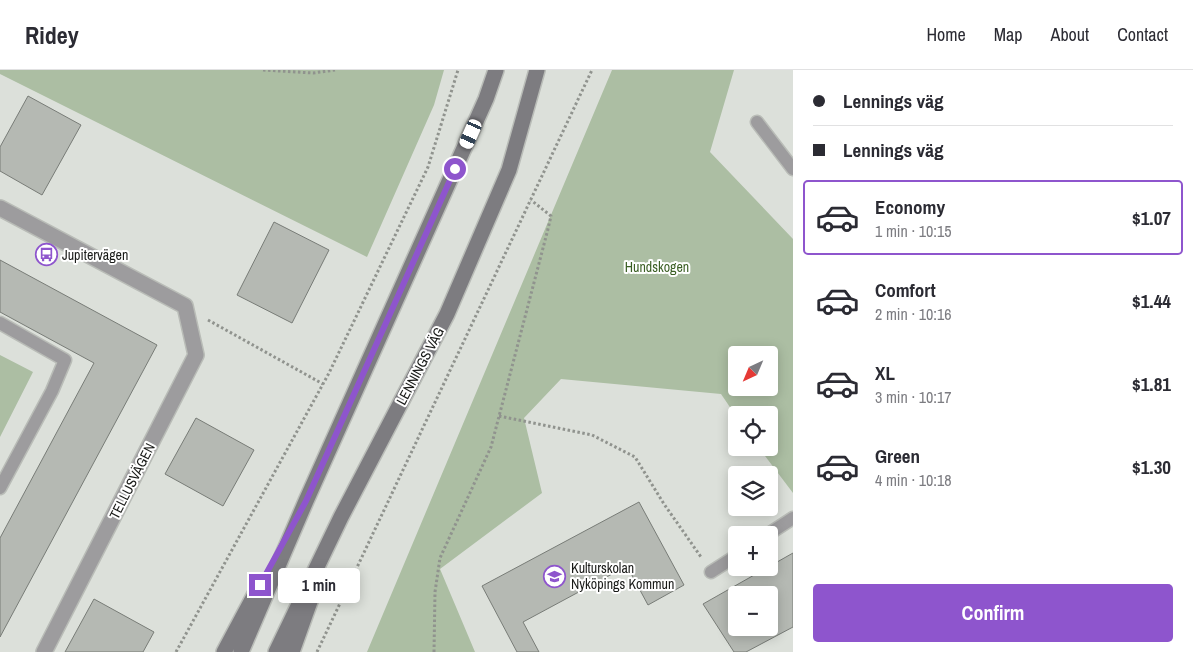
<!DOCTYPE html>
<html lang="en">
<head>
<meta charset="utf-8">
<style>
  body { margin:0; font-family:"Archivo Narrow",sans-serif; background:#f7f7f7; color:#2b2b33; height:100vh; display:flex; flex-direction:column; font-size:19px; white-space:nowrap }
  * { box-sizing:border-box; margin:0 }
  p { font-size:16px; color:#7c7c81 }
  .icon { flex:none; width:28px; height:28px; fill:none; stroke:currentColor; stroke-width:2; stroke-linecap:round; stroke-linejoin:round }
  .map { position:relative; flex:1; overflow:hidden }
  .side { display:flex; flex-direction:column; background:#fff; width:400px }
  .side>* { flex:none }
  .banner { display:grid; align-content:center; height:110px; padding:0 20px; background:#fff }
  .needle { width:32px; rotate:224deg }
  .controls { position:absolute; left:728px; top:276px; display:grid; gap:10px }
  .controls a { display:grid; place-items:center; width:50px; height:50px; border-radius:5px; background:#fff; box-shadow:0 2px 12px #0003; font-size:25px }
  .end { position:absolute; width:22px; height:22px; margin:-11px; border:6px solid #8e55cd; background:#fff; box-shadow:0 0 0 2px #fff }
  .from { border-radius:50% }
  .bubble { position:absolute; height:35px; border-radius:5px; background:#fff; box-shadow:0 2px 12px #0003; font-size:16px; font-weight:700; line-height:35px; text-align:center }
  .car { position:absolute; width:15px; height:30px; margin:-15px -8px; border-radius:6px; box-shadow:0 0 4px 1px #0007; background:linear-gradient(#fff 24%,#345 0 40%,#fff 0 76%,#345 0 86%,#fff 0) }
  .banner b { display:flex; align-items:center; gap:18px; height:48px; font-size:19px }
  .banner b+b { border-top:1px solid #e1e1e2 }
  .banner i { width:12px; height:12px; background:#2b2b33 }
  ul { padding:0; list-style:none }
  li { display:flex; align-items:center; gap:15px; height:75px; margin:0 10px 8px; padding:0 10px; border:2px solid transparent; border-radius:5px }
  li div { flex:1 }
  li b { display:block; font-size:19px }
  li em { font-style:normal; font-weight:700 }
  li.current { border-color:#8e55cd }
  li>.icon { width:45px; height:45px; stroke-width:1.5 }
  .cta { display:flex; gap:10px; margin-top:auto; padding:10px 20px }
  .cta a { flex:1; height:58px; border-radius:5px; background:#8e55cd; color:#fff; font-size:20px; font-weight:700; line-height:58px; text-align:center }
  header { display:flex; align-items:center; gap:30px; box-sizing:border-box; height:70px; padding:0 25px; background:#fff; border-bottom:1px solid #e1e1e2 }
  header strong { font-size:24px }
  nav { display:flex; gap:28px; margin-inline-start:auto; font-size:18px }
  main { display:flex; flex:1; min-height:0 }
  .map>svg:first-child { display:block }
</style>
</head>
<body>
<header>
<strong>Ridey</strong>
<nav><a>Home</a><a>Map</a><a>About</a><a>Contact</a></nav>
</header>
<main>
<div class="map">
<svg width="793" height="582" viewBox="0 0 793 582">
  <rect width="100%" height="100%" fill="#dce0da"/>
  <!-- green -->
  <path fill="#acbea3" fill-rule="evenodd" d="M0,0H444L434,35L367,187L0,4Z
    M612,0H734L710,82L793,169V423L759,378H769V345L736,346L721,324L561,309L524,348L542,423L440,499L475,582H367ZM736,285H769V318H736Z
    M0,285L33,302L0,367Z"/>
  <!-- building -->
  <path fill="#b5b9b3" stroke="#787c77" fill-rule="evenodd" d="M28,26L81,55L42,125L0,101V77Z
    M274,152L329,180L292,253L237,225Z
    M0,190L157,275L0,567V468L94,293L0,242Z
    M196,348L254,380L223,436L165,404Z
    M639,432L684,515L648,535L627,496L523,552L539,582H517L482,516Z
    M793,483V557L746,582H734L703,534ZM736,525H769V558H736Z
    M94,529L154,562L143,582H65Z"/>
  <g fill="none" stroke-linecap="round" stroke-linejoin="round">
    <defs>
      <path id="service" d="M757,52L793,99
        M0,253L65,290L52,321L0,418
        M767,465L793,448
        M711,502L736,486"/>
      <path id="minor" d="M0,138L185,236L196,285L44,582"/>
      <path id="secondary" d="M224,582L262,511
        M241,582L306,431L486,29L496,0
        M276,582L341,447L447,244L509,100L537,0
        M292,582L312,526"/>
    </defs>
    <!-- service casing -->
    <use href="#service" stroke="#b9bcb7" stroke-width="15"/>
    <!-- minor casing -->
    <use href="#minor" stroke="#b9bcb7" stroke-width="18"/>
    <!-- secondary casing -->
    <use href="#secondary" stroke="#b9bcb7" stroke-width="18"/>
    <!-- path -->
    <path stroke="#90938e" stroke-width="3" stroke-dasharray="2.5 2.5" stroke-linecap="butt" d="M263,0L313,3L335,0
      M208,250L323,314
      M499,346L592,365L635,387L664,434L701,487
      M176,582L329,303L428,97L458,0
      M317,582L592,0
      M434,582L435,522L440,488L491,377L548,159L551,146L531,130"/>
    <!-- service -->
    <use href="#service" stroke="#9d9c9e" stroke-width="12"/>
    <!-- minor -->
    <use href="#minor" stroke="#9d9c9e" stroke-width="15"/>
    <!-- secondary -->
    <use href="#secondary" stroke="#7d7c80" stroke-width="15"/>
  </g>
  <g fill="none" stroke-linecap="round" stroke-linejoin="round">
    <!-- route -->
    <path stroke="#8e55cd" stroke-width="6" d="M260,515L306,431L455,99"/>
  </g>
  <!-- icons -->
  <defs>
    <symbol id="bus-ring" viewBox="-11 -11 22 22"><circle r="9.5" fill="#fff" stroke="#8e55cd" stroke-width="1.5"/><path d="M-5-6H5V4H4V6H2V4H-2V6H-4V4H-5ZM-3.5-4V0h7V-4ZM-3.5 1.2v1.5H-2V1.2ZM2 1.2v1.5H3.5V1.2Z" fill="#8e55cd"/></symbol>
    <symbol id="school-ring" viewBox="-11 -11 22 22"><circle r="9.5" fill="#fff" stroke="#8e55cd" stroke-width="1.5"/><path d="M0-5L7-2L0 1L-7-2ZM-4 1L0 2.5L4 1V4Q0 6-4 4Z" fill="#8e55cd"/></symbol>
  </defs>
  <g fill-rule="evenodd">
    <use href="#bus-ring" x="34" y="172" width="25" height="25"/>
    <use href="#school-ring" x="542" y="494" width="25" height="25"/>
  </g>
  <g text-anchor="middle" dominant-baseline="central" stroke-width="4" stroke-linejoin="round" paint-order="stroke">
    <!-- poi labels -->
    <g font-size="14" fill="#181917" stroke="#fff" text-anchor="start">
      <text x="62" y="185">Jupitervägen</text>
      <text x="571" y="498">Kulturskolan<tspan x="571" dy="16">Nyköpings Kommun</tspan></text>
    </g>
    <!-- park labels -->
    <g font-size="14" fill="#3b5f24" stroke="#fff">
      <text x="657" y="197">Hundskogen</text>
    </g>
    <!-- street labels -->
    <g font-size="14" fill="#181917" stroke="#fff">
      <text transform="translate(420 296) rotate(-62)">LENNINGS VÄG</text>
      <text transform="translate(132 411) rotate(-63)">TELLUSVÄGEN</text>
    </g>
  </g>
</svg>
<div class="controls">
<a><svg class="needle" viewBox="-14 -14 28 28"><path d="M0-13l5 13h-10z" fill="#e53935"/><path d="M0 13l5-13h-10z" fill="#7c7c81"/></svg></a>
<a><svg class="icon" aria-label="locate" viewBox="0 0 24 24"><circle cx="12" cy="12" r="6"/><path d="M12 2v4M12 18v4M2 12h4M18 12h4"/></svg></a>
<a><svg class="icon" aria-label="layers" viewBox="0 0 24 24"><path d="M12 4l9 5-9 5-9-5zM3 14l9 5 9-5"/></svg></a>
<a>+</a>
<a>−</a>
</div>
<i class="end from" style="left:455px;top:99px"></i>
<i class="end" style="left:260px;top:515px"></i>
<div class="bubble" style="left:278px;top:498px;width:82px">1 min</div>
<i class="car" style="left:471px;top:64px;rotate:204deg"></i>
</div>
<section class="side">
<div class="banner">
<b><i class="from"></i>Lennings väg</b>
<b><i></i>Lennings väg</b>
</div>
<ul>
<li class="current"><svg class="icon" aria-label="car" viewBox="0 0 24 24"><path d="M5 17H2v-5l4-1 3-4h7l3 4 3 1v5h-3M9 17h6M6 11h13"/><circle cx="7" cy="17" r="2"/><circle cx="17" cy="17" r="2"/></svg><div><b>Economy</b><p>1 min · 10:15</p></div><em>$1.07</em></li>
<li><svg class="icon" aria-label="car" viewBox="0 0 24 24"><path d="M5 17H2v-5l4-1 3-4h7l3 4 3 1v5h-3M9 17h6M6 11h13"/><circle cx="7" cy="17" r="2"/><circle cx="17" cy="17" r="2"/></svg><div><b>Comfort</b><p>2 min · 10:16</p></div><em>$1.44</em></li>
<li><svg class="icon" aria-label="car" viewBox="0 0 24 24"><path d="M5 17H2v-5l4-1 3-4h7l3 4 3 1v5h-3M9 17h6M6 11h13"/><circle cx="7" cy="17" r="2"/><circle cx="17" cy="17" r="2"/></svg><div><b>XL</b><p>3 min · 10:17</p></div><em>$1.81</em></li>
<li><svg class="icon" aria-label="car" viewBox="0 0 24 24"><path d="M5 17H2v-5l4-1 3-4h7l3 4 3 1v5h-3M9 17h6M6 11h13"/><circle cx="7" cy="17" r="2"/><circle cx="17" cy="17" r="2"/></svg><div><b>Green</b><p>4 min · 10:18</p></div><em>$1.30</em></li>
</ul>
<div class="cta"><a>Confirm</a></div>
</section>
</main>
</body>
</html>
